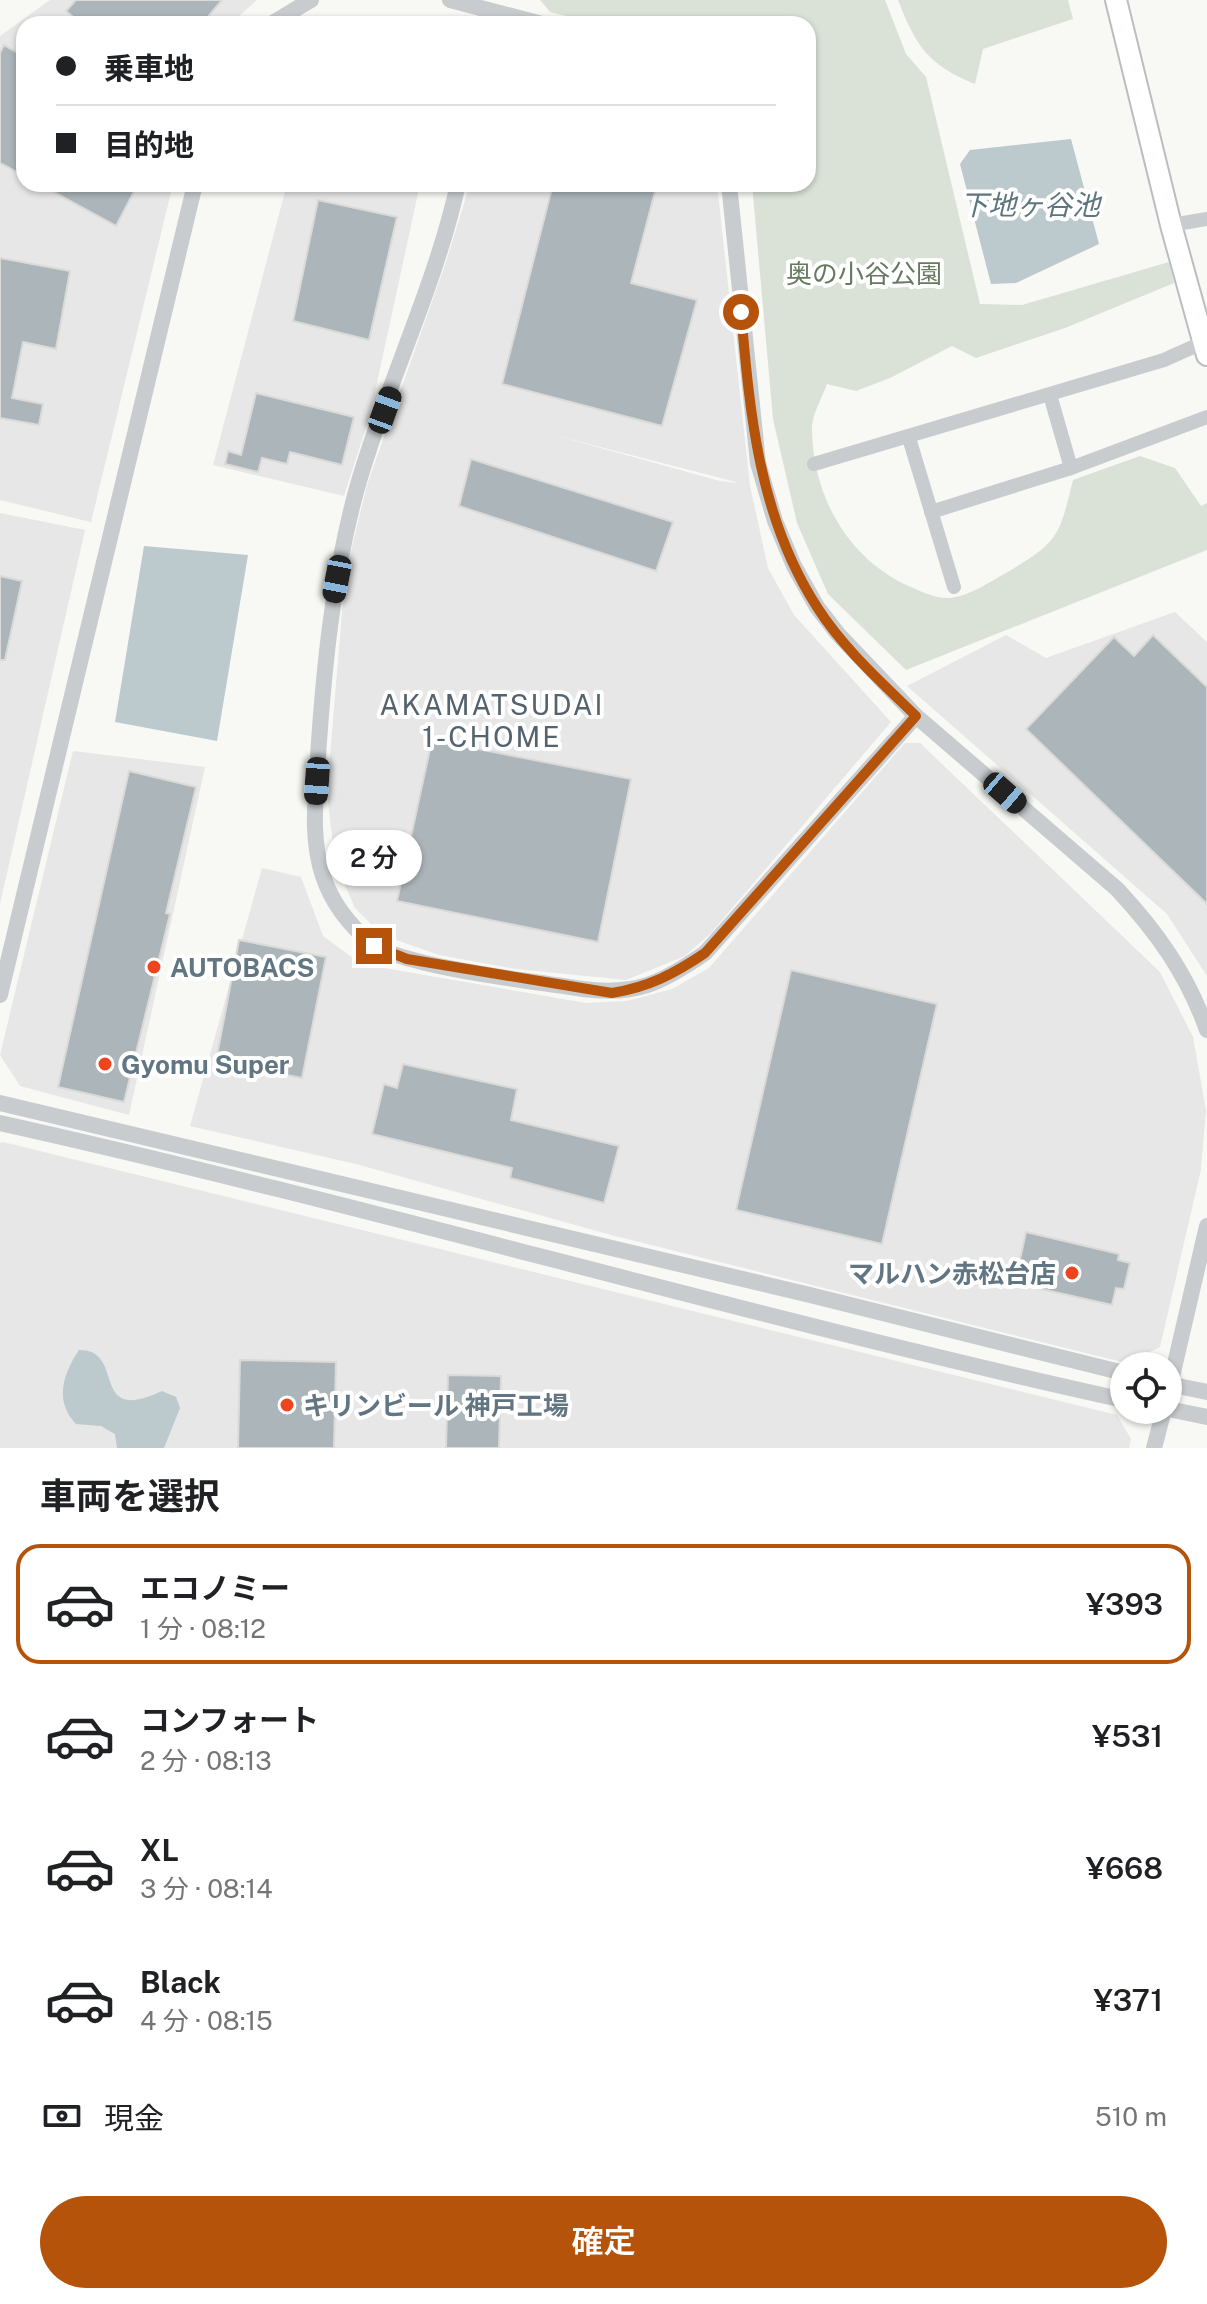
<!DOCTYPE html>
<html lang="ja">
<head>
<meta charset="utf-8">
<style>
  body { margin:0; font-family:"Public Sans","Noto Sans JP",sans-serif; background:#f6f6f6; color:#202124; height:100vh; display:flex; flex-direction:column; font-size:30px; white-space:nowrap }
  * { box-sizing:border-box; margin:0 }
  p { font-size:26px; color:#757577 }
  .icon { flex:none; width:44px; height:44px; fill:none; stroke:currentColor; stroke-width:2; stroke-linecap:round; stroke-linejoin:round }
  .map { position:relative; height:1448px; overflow:hidden }
  .sheet { display:flex; flex-direction:column; background:#fff; flex:1 }
  .sheet>* { flex:none }
  .hud { position:absolute; left:16px; top:16px; width:800px; height:176px; border-radius:24px; box-shadow:0 2px 6px #0004; display:grid; align-content:center; height:176px; padding:0 40px; background:#fff }
  .fabs { position:absolute; left:1110px; top:1352px; display:grid; gap:16px }
  .fabs a { display:grid; place-items:center; width:72px; height:72px; border-radius:50%; background:#fff; box-shadow:0 2px 6px #0004; font-size:40px }
  .end { position:absolute; width:36px; height:36px; margin:-18px; border:10px solid #b45309; background:#fff; box-shadow:0 0 0 4px #fff }
  .from { border-radius:50% }
  .bubble { position:absolute; height:56px; border-radius:28px; background:#fff; box-shadow:0 2px 6px #0004; font-size:26px; font-weight:600; line-height:56px; text-align:center }
  .car { position:absolute; width:24px; height:48px; margin:-24px -12px; border-radius:10px; box-shadow:0 0 6px 2px #0007; background:linear-gradient(#222 24%,#8ab4d8 0 40%,#222 0 76%,#8ab4d8 0 86%,#222 0) }
  .hud b { display:flex; align-items:center; gap:28px; height:76px; font-size:30px }
  .hud b+b { border-top:2px solid #e0e0e0 }
  .hud i { width:20px; height:20px; background:#202124 }
  ul { padding:0; list-style:none }
  li { display:flex; align-items:center; gap:24px; height:120px; margin:0 16px 12px; padding:0 24px; border:4px solid transparent; border-radius:24px }
  li div { flex:1 }
  li b { display:block; font-size:30px }
  li em { font-style:normal; font-weight:600 }
  li.current { border-color:#b45309 }
  li>.icon { width:72px; height:72px; stroke-width:1.5 }
  h2 { padding:0 40px; font-size:36px; line-height:96px }
  .pay { display:flex; align-items:center; gap:20px; height:88px; padding:0 40px; font-size:30px }
  .pay p { margin-inline-start:auto }
  .primary-button { display:flex; gap:16px; margin-top:auto; padding:16px 40px }
  .primary-button a { flex:1; height:92px; border-radius:48px; background:#b45309; color:#fff; font-size:32px; font-weight:600; line-height:92px; text-align:center }
  .map>svg:first-child { display:block }
</style>
</head>
<body>
<div class="map">
<svg width="1207" height="1448" viewBox="0 0 1207 1448">
  <rect width="100%" height="100%" fill="#f8f8f5"/>
  <!-- built -->
  <path fill="#e6e7e6" fill-rule="evenodd" d="M50,0H257L230,24H24V184H173L91,522L0,500V36Z
    M287,184H420L370,415L344,496L213,465Z
    M470,184H717L750,486L768,568L794,615L891,722L711,933L685,956L626,980L516,969L439,955L382,935L355,908L335,862L327,793L345,576L367,485L445,265ZM550,434L736,482L737,483L720,481Z
    M0,513L85,530L0,904Z
    M1175,612L1207,642V976L1167,914L907,686L1006,635L1046,658Z
    M905,743H920L1160,972L1193,1037L1206,1110L1201,1169L1160,1347L1126,1363L611,1235L356,1164L190,1126L262,868L301,877L323,936L361,964L586,1003L627,1001L672,989L709,968Z
    M73,751L205,767L129,1115L20,1086L0,1055Z
    M3,1142L1117,1415L1131,1439L1129,1448H0V1143Z"/>
  <!-- green -->
  <path fill="#dae1d6" d="M540,0H885L906,54L926,77L980,304L1022,305L1169,262L1174,283L1065,328L976,358L952,346L890,378L856,391L827,384C822,398 811,416 812,430C813,495 846,555 904,584C918,590 935,599 950,598C970,596 989,582 1006,573C1058,542 1059,538 1073,480L1140,456L1175,468L1201,506L1207,503V550L906,670L828,594L797,523L773,419L752,184H808V24H598L550,12Z
    M898,0H1068L1073,19L983,49L975,84C928,65 916,46 898,0Z"/>
  <!-- water -->
  <path fill="#bcc9cd" d="M1071,139L1099,244L1016,283L991,284L960,164L970,150Z
    M144,546L248,555L217,741L115,722Z
    M79,1350C127,1349 88,1426 162,1391L176,1397L180,1408L164,1448H117L115,1434L101,1426L76,1424C54,1401 63,1374 79,1350Z"/>
  <!-- building -->
  <path fill="#acb5ba" stroke="#dadad8" stroke-width="2" d="M76,0H222L202,24H82L66,11Z
    M4,45L24,56V176L0,163V53Z
    M39,184H138L116,226Z
    M553,184H657L631,283L697,300L662,426L502,384Z
    M318,200L397,217L369,340L293,321Z
    M0,258L70,271L56,349L23,342L12,398L43,404L39,425L0,418Z
    M256,393L354,417L342,465L290,452L287,464L262,458L258,472L225,464L228,451L241,455Z
    M471,459L673,522L656,571L459,506Z
    M0,576L22,581L5,660H0Z
    M1153,635L1207,687V904L1026,729L1114,637L1134,656Z
    M432,740L631,779L598,942L397,901Z
    M129,771L196,787L166,913L170,914L124,1102L58,1087Z
    M239,940L326,957L302,1078L216,1061Z
    M791,970L937,1004L882,1244L736,1210Z
    M403,1064L517,1089L511,1120L619,1146L604,1203L510,1178L512,1168L372,1134L384,1084L397,1088Z
    M1026,1232L1119,1254L1118,1260L1130,1263L1124,1289L1116,1288L1112,1305L1015,1283Z
    M240,1360L336,1362L334,1448H238Z
    M448,1375L501,1376L499,1448H446Z"/>
  <g fill="none" stroke-linecap="round" stroke-linejoin="round">
    <defs>
      <path id="primary" d="M1116,0L1171,225L1207,355"/>
    </defs>
    <!-- primary casing -->
    <use href="#primary" stroke="#b9bec1" stroke-width="24"/>
    <!-- minor -->
    <path stroke="#c8cccf" stroke-width="14" d="M1171,225L1207,219
      M1050,395L1071,468
      M909,438L954,587
      M814,464L1164,360L1204,342
      M931,512L1071,468L1207,417"/>
    <!-- tertiary -->
    <path stroke="#c8cccf" stroke-width="16" d="M450,0L542,24
      M271,24L311,0
      M458,184C435,288 386,385 357,488C333,575 324,666 318,756C316,796 310,837 323,876C332,903 349,925 371,943C402,967 538,982 583,989C636,996 662,983 705,953L916,716
      M729,184L758,463L775,521L794,566L817,607L838,634L916,716L1117,889C1157,932 1187,974 1207,1030
      M0,995L195,184
      M0,1103L810,1295L1124,1373
      M0,1123C377,1207 747,1317 1124,1400
      M1168,1384L1207,1392
      M1168,1394L1207,1226
      M1168,1409L1207,1417
      M1154,1448L1164,1410"/>
    <!-- primary -->
    <use href="#primary" stroke="#fff" stroke-width="20"/>
  </g>
  <g fill="none" stroke-linecap="round" stroke-linejoin="round">
    <!-- route -->
    <path stroke="#b45309" stroke-width="10" d="M374,946L407,959L612,993C649,987 674,974 705,953L916,716C881,682 843,648 817,607C759,517 750,415 741,312"/>
  </g>
  <!-- markers -->
  <g fill="#ef451e" stroke="#fff" stroke-width="3">
    <circle cx="154" cy="967" r="8"/>
    <circle cx="105" cy="1064" r="8"/>
    <circle cx="1072" cy="1273" r="8"/>
    <circle cx="287" cy="1405" r="8"/>
  </g>
  <g text-anchor="middle" dominant-baseline="central" stroke-width="8" stroke-linejoin="round" paint-order="stroke">
    <!-- park labels -->
    <g font-size="26" fill="#667a60" stroke="#fff">
      <text x="864" y="273">奥の小谷公園</text>
    </g>
    <!-- poi labels -->
    <g font-size="26" font-weight="bold" fill="#617582" stroke="#fff" text-anchor="start">
      <text x="170" y="967">AUTOBACS</text>
      <text x="121" y="1064">Gyomu Super</text>
      <text x="1056" y="1273" text-anchor="end">マルハン赤松台店</text>
      <text x="303" y="1405">キリンビール 神戸工場</text>
    </g>
    <!-- water labels -->
    <g font-size="28" font-style="italic" fill="#5c767d" stroke="#fff">
      <text x="1030" y="204">下地ヶ谷池</text>
    </g>
    <!-- neighbourhood labels -->
    <g font-size="28" letter-spacing="2" fill="#54636d" stroke="#fff">
      <text x="492" y="704">AKAMATSUDAI<tspan x="492" dy="32">1-CHOME</tspan></text>
    </g>
  </g>
</svg>
<div class="fabs">
<a><svg class="icon" aria-label="locate" viewBox="0 0 24 24"><circle cx="12" cy="12" r="6"/><path d="M12 2v4M12 18v4M2 12h4M18 12h4"/></svg></a>
</div>
<i class="end from" style="left:741px;top:312px"></i>
<i class="end" style="left:374px;top:946px"></i>
<div class="bubble" style="left:326px;top:830px;width:96px">2 分</div>
<i class="car" style="left:385px;top:410px;rotate:20deg"></i>
<i class="car" style="left:337px;top:579px;rotate:191deg"></i>
<i class="car" style="left:317px;top:781px;rotate:184deg"></i>
<i class="car" style="left:1005px;top:793px;rotate:131deg"></i>
<div class="hud">
<b><i class="from"></i>乗車地</b>
<b><i></i>目的地</b>
</div>
</div>
<section class="sheet">
<h2>車両を選択</h2>
<ul>
<li class="current"><svg class="icon" aria-label="car" viewBox="0 0 24 24"><path d="M5 17H2v-5l4-1 3-4h7l3 4 3 1v5h-3M9 17h6M6 11h13"/><circle cx="7" cy="17" r="2"/><circle cx="17" cy="17" r="2"/></svg><div><b>エコノミー</b><p>1 分 · 08:12</p></div><em>¥393</em></li>
<li><svg class="icon" aria-label="car" viewBox="0 0 24 24"><path d="M5 17H2v-5l4-1 3-4h7l3 4 3 1v5h-3M9 17h6M6 11h13"/><circle cx="7" cy="17" r="2"/><circle cx="17" cy="17" r="2"/></svg><div><b>コンフォート</b><p>2 分 · 08:13</p></div><em>¥531</em></li>
<li><svg class="icon" aria-label="car" viewBox="0 0 24 24"><path d="M5 17H2v-5l4-1 3-4h7l3 4 3 1v5h-3M9 17h6M6 11h13"/><circle cx="7" cy="17" r="2"/><circle cx="17" cy="17" r="2"/></svg><div><b>XL</b><p>3 分 · 08:14</p></div><em>¥668</em></li>
<li><svg class="icon" aria-label="car" viewBox="0 0 24 24"><path d="M5 17H2v-5l4-1 3-4h7l3 4 3 1v5h-3M9 17h6M6 11h13"/><circle cx="7" cy="17" r="2"/><circle cx="17" cy="17" r="2"/></svg><div><b>Black</b><p>4 分 · 08:15</p></div><em>¥371</em></li>
</ul>
<div class="pay"><svg class="icon" aria-label="cash" viewBox="0 0 24 24"><path d="M3 7h18v10H3z"/><circle cx="12" cy="12" r="2"/></svg>現金<p>510 m</p></div>
<div class="primary-button"><a>確定</a></div>
</section>
</body>
</html>
